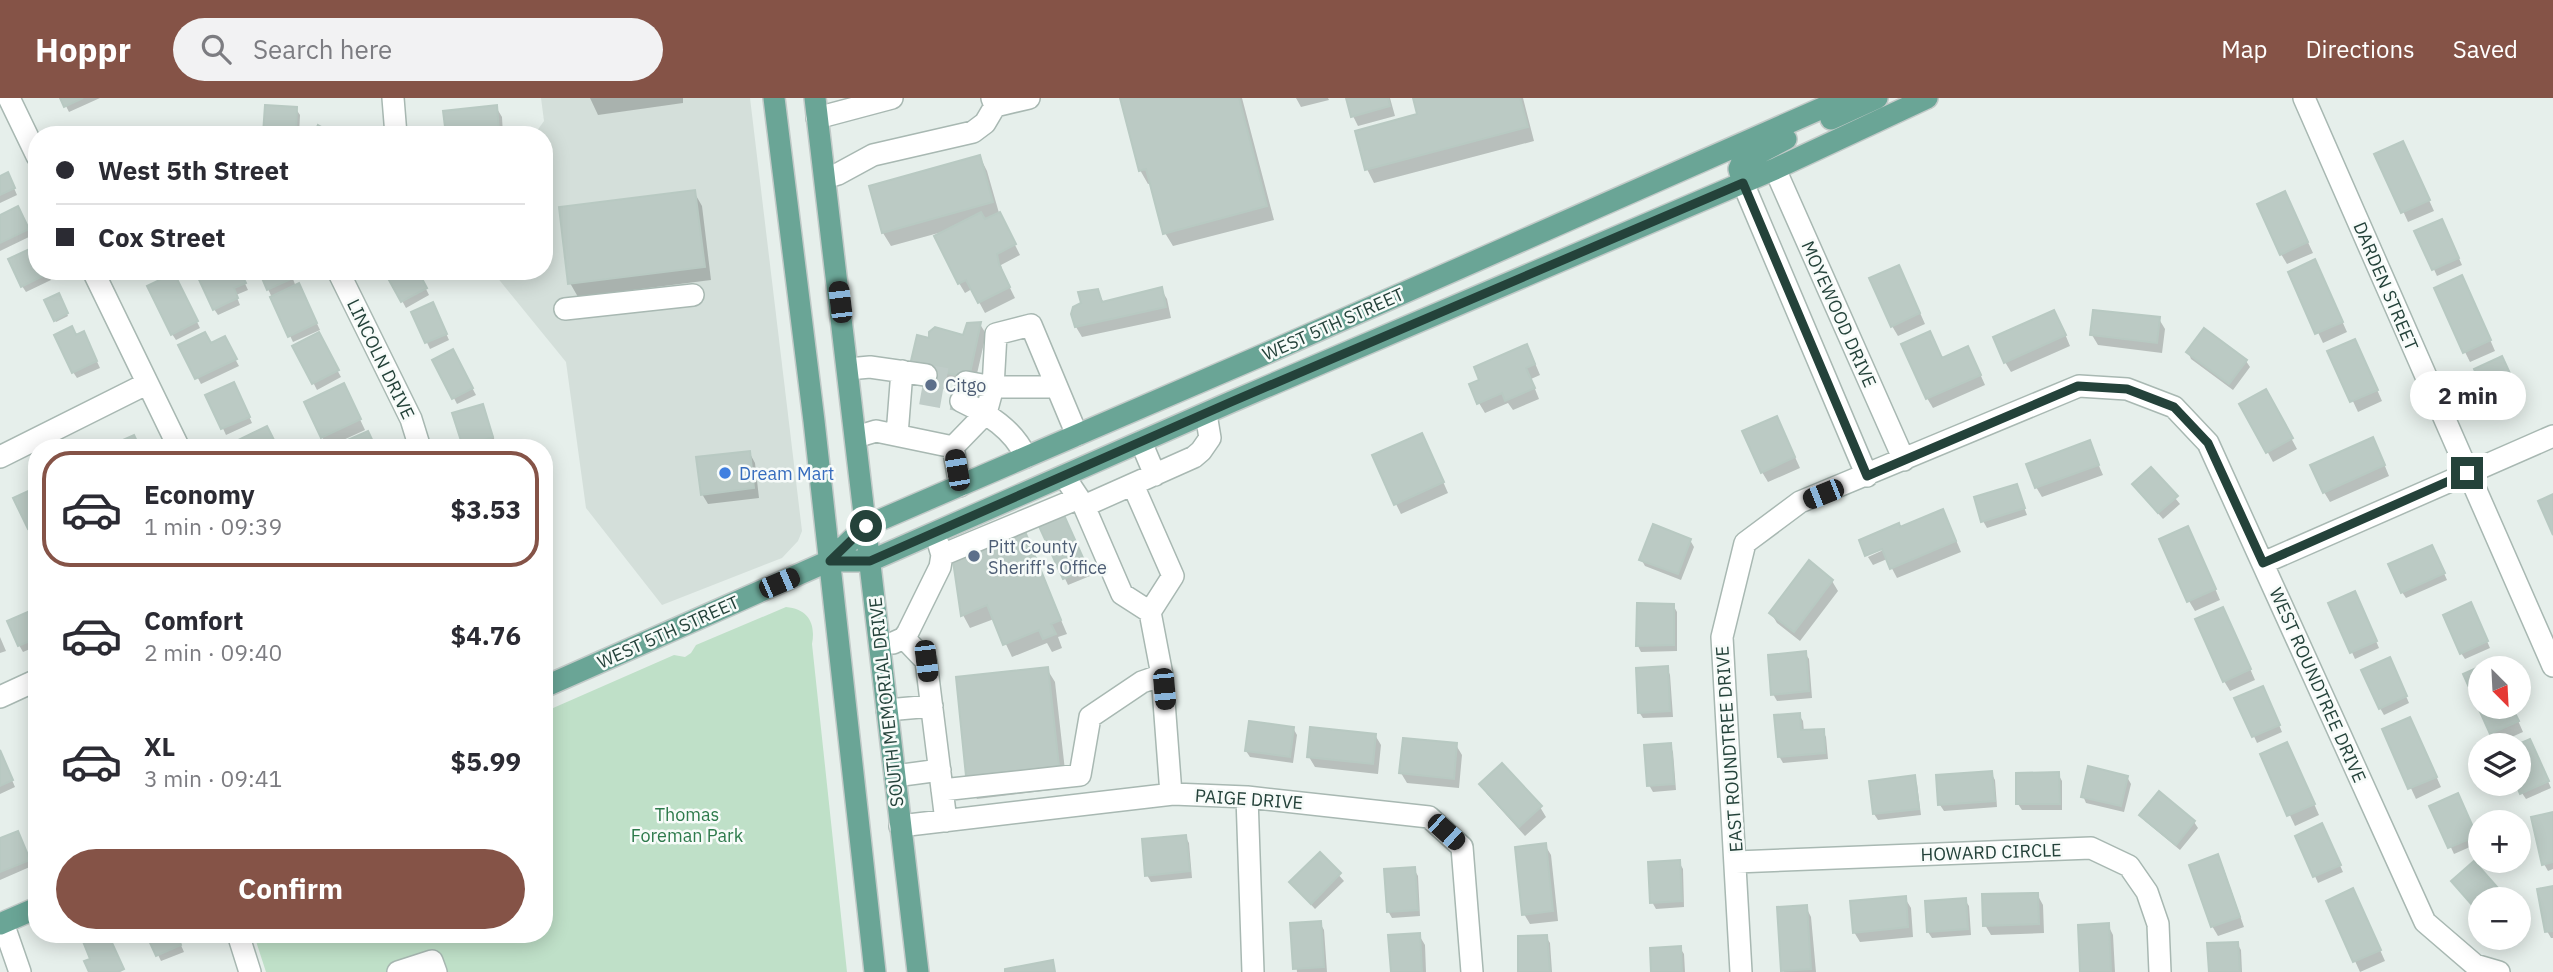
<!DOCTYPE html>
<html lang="en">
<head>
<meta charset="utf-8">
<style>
  body { margin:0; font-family:"IBM Plex Sans",sans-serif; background:#f2f2f3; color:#2b2b33; height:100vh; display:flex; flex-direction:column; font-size:26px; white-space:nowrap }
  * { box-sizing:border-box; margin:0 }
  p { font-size:23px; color:#7c7c81 }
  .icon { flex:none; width:38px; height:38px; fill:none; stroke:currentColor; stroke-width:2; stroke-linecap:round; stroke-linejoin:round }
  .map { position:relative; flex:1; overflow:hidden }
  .details { position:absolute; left:28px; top:341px; width:525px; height:504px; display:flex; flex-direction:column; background:#fff; border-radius:28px; box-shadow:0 4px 18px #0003 }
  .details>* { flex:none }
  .top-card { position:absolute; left:28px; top:28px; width:525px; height:154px; border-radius:28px; box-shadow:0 4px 18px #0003; display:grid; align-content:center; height:154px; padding:0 28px; background:#fff }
  .needle { width:46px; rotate:156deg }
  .buttons { position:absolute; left:2468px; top:558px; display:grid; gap:14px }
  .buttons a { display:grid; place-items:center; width:63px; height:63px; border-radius:50%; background:#fff; box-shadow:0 4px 18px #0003; font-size:35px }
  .end { position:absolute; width:32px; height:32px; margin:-16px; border:9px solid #24423a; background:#fff; box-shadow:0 0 0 4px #fff }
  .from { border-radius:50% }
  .bubble { position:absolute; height:49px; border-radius:24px; background:#fff; box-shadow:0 4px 18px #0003; font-size:23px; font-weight:700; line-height:49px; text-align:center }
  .car { position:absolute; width:21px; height:42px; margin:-21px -10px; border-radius:9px; box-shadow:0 0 5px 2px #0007; background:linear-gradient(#222 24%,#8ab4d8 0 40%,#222 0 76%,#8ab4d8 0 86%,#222 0) }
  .top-card b { display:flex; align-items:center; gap:24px; height:66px; font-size:26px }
  .top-card b+b { border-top:2px solid #e1e1e2 }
  .top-card i { width:18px; height:18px; background:#2b2b33 }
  ul { padding:12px 0 0; list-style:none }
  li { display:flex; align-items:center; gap:21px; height:116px; margin:0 14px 10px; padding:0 14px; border:4px solid transparent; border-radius:28px }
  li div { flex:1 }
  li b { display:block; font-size:26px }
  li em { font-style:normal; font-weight:700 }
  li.current { border-color:#855347 }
  li>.icon { width:63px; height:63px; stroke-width:1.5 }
  .button { display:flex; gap:14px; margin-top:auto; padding:14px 28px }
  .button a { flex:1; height:80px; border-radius:42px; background:#855347; color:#fff; font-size:28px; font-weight:700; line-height:80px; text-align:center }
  header { display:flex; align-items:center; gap:42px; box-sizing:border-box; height:98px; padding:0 35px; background:#855347; color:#fff }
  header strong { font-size:33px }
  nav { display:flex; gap:38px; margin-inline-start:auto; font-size:24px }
  .search { width:490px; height:63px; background:#f2f2f3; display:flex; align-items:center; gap:18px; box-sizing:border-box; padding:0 24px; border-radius:38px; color:#7c7c81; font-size:26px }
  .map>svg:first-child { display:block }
</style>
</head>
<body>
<header>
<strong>Hoppr</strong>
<div class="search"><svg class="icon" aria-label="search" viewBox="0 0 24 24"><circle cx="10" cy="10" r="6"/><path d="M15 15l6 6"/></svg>Search here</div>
<nav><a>Map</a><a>Directions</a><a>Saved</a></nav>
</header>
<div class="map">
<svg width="2553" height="874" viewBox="0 0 2553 874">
  <rect width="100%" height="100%" fill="#e6efeb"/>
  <!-- built -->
  <path fill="#d4dfda" d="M541,0H750L802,433L798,443L782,460L662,507L586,410L566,264L492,173H544V37H534L544,23Z"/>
  <!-- green -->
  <path fill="#bfe0c8" d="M786,509C808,511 816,525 812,546L847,874H266L254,837L544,836V614L674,557L685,559L691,555L696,547Z"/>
  <!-- shadow -->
  <path fill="#0003" d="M62,0H100L69,14Z
    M590,0H683V5L598,17Z
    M1122,0H1242L1274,122L1173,148L1165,135L1152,85L1148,86L1140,72Z
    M1296,0H1328L1329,2L1301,9Z
    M1348,0H1390L1395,18L1358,28L1353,18Z
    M1415,0H1523L1534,43L1374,85L1367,71L1420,18Z
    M496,9L502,19L503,37H448Z
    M296,11L300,17L299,37H265Z
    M2403,45L2434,113L2408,124L2377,56Z
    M980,59L987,73L999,115L1020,157L1001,167L1004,178L1015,200L985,215L972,191L965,195L959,185L942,134L891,148L883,135Z
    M0,80L11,83L17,97L0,105Z
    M694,94L702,108L711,182L578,199L570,185Z
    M2285,95L2313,155L2287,166L2281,156Z
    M21,117L31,138L0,153V119Z
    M2445,129L2462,167L2437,178L2417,134Z
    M35,150L37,173H47L51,182L26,194L22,188Z
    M239,173L248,192L236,197L240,207L218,217L214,211Z
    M290,173L296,189L302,194L320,232L293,244L268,191Z
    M386,173H417L429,197L406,210Z
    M2320,174L2347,234L2323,245L2290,175Z
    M1904,179L1925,226L1898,238L1892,228Z
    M177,183L200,230L176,242L172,236Z
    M2467,189L2495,253L2470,264L2465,254Z
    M1161,191L1167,201L1171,220L1082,239L1076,229L1072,216L1097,193L1104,205Z
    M58,197L68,218L56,224L46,203Z
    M436,213L449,242L430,251L413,215Z
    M2159,221L2165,231L2162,255L2098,247L2092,237Z
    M2060,224L2070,248L2011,274L2005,264Z
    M980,226L986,236L974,289L918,277L931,242L964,240Z
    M318,237L341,279L317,292L295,249Z
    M75,239L87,242L100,270L77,280L73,274Z
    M224,241L239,268L201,286L181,248L210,247Z
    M2360,253L2382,303L2358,314L2330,254Z
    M453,254L476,297L457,306L435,263Z
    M2188,254L2246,263L2250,269L2233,292L2191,261Z
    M1532,258L1540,277L1531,281L1539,301L1513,312L1508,305L1485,315L1479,305Z
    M1973,260L1985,287L1933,310L1927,300L1942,261Z
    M2505,267L2522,304L2497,315L2493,309Z
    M237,292L252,325L226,337L208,298Z
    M2266,294L2297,351L2273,364L2242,307Z
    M349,298L365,332L328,349L322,339Z
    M485,314L496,346L483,350H465Z
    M1782,330L1800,370L1768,384L1762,374Z
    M2089,345L2103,377L2042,399L2036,389Z
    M1427,347L1448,395L1401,416L1396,406Z
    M2378,351L2389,378L2330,404L2324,394Z
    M749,354L755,365L759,400L708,406L702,396Z
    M2151,371L2180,406L2163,421L2138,392Z
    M2016,388L2027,417L1987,430L1983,423Z
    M37,391V435L33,437L29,430Z
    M1066,423L1090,478L1068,487L1040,427Z
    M1948,423L1961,454L1897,480L1887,461L1873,467L1868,459L1890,449L1889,446L1900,431Z
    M1023,433L1067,536L1058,539L1062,550L1052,554L1047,545L1012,559L994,521L970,530L963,517Z
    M2193,440L2220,502L2195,513L2189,503Z
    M1690,442L1694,449L1681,482L1645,468L1641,461Z
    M2435,455L2447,482L2406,500L2402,494Z
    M1832,483L1838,493L1800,543L1777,525L1771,515Z
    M2358,501L2379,550L2355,561L2330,506Z
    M1673,507L1677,514V553L1641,554L1638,548Z
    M37,512V541L34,542L37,548L23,554L19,547Z
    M2474,513L2490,550L2465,561L2461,555Z
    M2228,521L2255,582L2230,593L2224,583Z
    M0,539L6,553L0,555Z
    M1805,555L1809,561L1812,600L1777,603L1773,596Z
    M2393,568L2409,605L2384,617L2380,610Z
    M1667,570L1670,577L1673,619L1643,620L1639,614Z
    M1047,571L1055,584L1067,690L977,701L969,688Z
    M2266,596L2282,634L2257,645L2237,601Z
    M2480,609H2512L2523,634L2498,645Z
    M1799,617L1803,623L1804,634L1823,633L1826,639L1828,661L1783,665L1779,658Z
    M1293,630L1297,637L1293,665L1250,659L1246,653Z
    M2415,631L2441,689L2416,701L2384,632Z
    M1375,637L1381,647L1378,676L1315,669L1309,659Z
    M1456,647L1462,657L1459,690L1407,685L1401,675Z
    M1670,647L1673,654L1676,692L1653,694L1649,687Z
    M2533,649L2551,690L2526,701L2522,695Z
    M0,654L15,689L0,696Z
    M2292,656L2319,717L2295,728L2262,657Z
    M1991,675L1995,682L1997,709L1944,713L1940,707Z
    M2058,676L2062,683V712H2022L2018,706Z
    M1914,679L1917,686L1921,717L1878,722L1874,716Z
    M2127,679L2131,686L2124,714L2086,705L2083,698Z
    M1481,686L1540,709L1546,719L1525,738L1487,696Z
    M2461,703L2479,745L2454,756L2432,708Z
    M2553,716V771L2548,773L2544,766Z
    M2141,717L2194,724L2198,730L2180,752L2145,723Z
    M2325,734L2343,774L2318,785L2297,738Z
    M1185,738L1189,745L1192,780L1151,784L1147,777Z
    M21,741L32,768L0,782V742Z
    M1545,747L1551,757L1558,823L1530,826L1524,816Z
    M1320,756L1344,783L1315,811L1291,785Z
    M2218,759L2223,769L2244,829L2218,838L2212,828Z
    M1679,764L1683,771L1684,809L1656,811L1652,804Z
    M1414,771L1418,778L1420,818L1392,820L1388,813Z
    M2553,790V840H2551L2547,833Z
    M2037,796L2043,807L2044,835L1991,837L1985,827Z
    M1905,800L1911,810L1913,839L1860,844L1854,834Z
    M1965,802L1969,808L1971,837L1932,840L1928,834Z
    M2358,803L2385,863L2360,874L2328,804Z
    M1806,809L1811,819L1816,874H1784L1778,811Z
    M1320,825L1324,832L1327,874H1297L1292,827Z
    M2108,827L2113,837L2115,874H2082Z
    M148,836H182L184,843L180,845L184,854L161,863Z
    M1419,837L1425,847L1426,874H1393Z
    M1546,839L1550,845L1552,874H1520Z
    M2237,845L2241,852L2242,874H2210Z
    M1680,850L1684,856L1685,874H1653Z"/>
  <!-- building -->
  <path fill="#bbcac4" stroke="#b8c9c2" stroke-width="2" d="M60,0H83L64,9Z
    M1120,0H1239L1267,108L1163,136L1146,71L1139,73Z
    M1346,0H1388L1390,8L1351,19Z
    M1413,0H1520L1528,29L1365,72L1355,33L1417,16Z
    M265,7L297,9L296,37L263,36Z
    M497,7L499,34L446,37L443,13Z
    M318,27L336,37H313Z
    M2403,43L2430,102L2401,115L2374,56Z
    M980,57L993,104L882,135L869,88Z
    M8,74L15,90L0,97V78Z
    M695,92L705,169L568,186L559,109Z
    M2285,93L2308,144L2280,157L2257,106Z
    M18,108L29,131L0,145V117Z
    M981,114L985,121L1000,114L1016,146L997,156L999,166L1010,189L978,205L966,182L958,186L934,138Z
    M2442,121L2459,160L2432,172L2414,133Z
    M36,148L37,173L49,175L21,189L8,161Z
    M2315,161L2343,224L2315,236L2288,174Z
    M1899,167L1920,215L1891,229L1869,180Z
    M199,173H240L246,185L234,190L238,200L213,212L196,175Z
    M259,173H290L293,180L267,192Z
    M384,173H418L427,190L401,204Z
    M174,175L198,223L171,237L147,188Z
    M2462,177L2491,242L2463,255L2434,190Z
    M299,185L317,225L288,239L270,199Z
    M1162,189L1166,209L1075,229L1071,216L1073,209L1081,205L1078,194L1098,191L1102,204Z
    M59,195L68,215L54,223L44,202Z
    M433,204L447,236L425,245L411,214Z
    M2054,212L2066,237L2004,265L1993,239Z
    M2093,212L2160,219L2157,245L2090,237Z
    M981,224L969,280L910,267L917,237L929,240V234L935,229L963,237L967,225Z
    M72,228L76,237L84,233L97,263L72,275L54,237Z
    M2204,230L2247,262L2229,286L2186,254Z
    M1930,233L1942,260L1968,248L1981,277L1926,301L1901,246Z
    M205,234L211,245L225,238L237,261L195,281L178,247Z
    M319,234L339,272L312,286L292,248Z
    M2355,241L2378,292L2350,304L2327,253Z
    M1527,246L1535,266L1526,270L1535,290L1505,303L1502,295L1477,306L1469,286L1479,282L1474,269Z
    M453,251L473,290L452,301L432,262Z
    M2502,258L2520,297L2492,310L2474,271Z
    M234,284L250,319L221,331L205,297Z
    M344,285L361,321L321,340L304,304Z
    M2266,291L2293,340L2266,355L2239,306Z
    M483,306L493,339L463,349L452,315Z
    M1777,318L1795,359L1761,375L1742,333Z
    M267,328L278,350H227L226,348Z
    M368,333L376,350H345L343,344Z
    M1422,335L1444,384L1394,407L1372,357Z
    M134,337L140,350H105Z
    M2373,339L2385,367L2323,395L2310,367Z
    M2090,342L2099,367L2035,390L2026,366Z
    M750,353L754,390L701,397L696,359Z
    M2151,369L2178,398L2158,415L2132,386Z
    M2017,386L2025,410L1981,424L1974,399Z
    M37,389V427L28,431L13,400Z
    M2553,396V437L2538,403Z
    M1943,411L1956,443L1890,471L1882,451L1865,458L1859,442L1899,425L1900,429Z
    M1063,415L1088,471L1063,481L1038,426Z
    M1653,426L1691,441L1678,476L1639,462Z
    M2188,428L2216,491L2187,504L2159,441Z
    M1024,431L1061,522L1051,526L1056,536L1043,541L1039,532L1003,547L987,507L961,518L953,463Z
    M2432,447L2445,475L2401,495L2388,466Z
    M1809,462L1833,482L1794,534L1769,515Z
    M2355,493L2377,543L2350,555L2328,505Z
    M2471,504L2488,543L2460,556L2443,517Z
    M1637,505L1674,506V547L1636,548Z
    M2223,509L2251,571L2223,584L2195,521Z
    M37,510V533L32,535L35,541L18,548L7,523Z
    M1806,553L1809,593L1771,597L1768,557Z
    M2390,559L2407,598L2379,611L2361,572Z
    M2492,563L2495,570H2480V609H2512L2519,623L2490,636L2463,576Z
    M1668,568L1670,613L1638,615L1636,570Z
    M1048,569L1060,677L967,688L956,579Z
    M2263,588L2280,627L2252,639L2234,600Z
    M1800,615L1801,632L1824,631L1825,655L1778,659L1774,617Z
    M2410,619L2437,679L2408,691L2382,631Z
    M1249,623L1294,629L1290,659L1245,653Z
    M1310,629L1376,636L1373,666L1307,659Z
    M1403,640L1457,645L1454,681L1399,675Z
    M2530,641L2549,683L2520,696L2516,686H2518V648H2514Z
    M2287,644L2315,706L2287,718L2260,656Z
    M1671,645L1674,686L1647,688L1644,647Z
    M0,652L13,682L0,688Z
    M1502,665L1542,708L1519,729L1479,686Z
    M2088,668L2128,678L2121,708L2081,699Z
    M1992,673L1995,703L1938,707L1936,677Z
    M2059,674L2060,706H2016V675Z
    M1915,677L1919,711L1873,716L1869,683Z
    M2159,693L2195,723L2176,747L2139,717Z
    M2458,695L2477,738L2448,750L2429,708Z
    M2553,714V764L2542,767L2531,719Z
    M2322,725L2341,767L2313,779L2295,738Z
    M18,733L30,762L0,774V740Z
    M1186,737L1190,773L1145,778L1142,741Z
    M1546,745L1553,813L1522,817L1515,749Z
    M1320,754L1341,775L1311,806L1289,784Z
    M2218,756L2240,819L2211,829L2189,767Z
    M1680,762L1682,803L1650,805L1648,764Z
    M2474,763L2505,798L2500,802H2480V816L2451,783Z
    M1415,769L1418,812L1387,814L1384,771Z
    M2553,788V833L2545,834L2537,791Z
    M2353,790L2381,852L2353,864L2326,803Z
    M2038,795L2039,826L1983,828L1982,796Z
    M1906,798L1908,829L1853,835L1850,803Z
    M1966,800L1968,831L1927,834L1925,803Z
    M1807,807L1811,871L1781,873L1777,809Z
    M1321,823L1324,869L1293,871L1290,825Z
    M2109,825L2111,874H2080L2078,827Z
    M1420,835L1422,874H1391L1388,837Z
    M91,836H108L124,871L118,874H89L84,863L90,861L82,841Z
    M146,836H181L178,838L181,847L156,858Z
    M1547,837L1550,874H1518V838Z
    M2238,844L2240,874H2209L2207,845Z
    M1681,848L1682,874H1651L1650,850Z
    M1053,862L1055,874H1005V871Z"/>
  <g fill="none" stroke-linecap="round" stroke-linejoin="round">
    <!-- minor-tunnel -->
    <path stroke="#bfccc8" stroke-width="21" stroke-dasharray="21 10" stroke-linecap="butt" d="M926,277L966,284
      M921,296L961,303"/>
    <defs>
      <path id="minor" d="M9,0L37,58
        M393,0L396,37
        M992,0L995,8L1029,0
        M2304,0L2553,568
        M817,20L892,0
        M1775,71L1904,362
        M825,80L838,76L873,57L973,34L985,25L995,8
        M1743,85L1867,378
        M93,173L179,350
        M338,173L411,321L420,350
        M565,211L693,197
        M848,271L870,269L926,277
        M1056,289H993L996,236L1031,227L1077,337
        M961,303C988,316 1013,331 1026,359
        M897,337L902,273
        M856,339L876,333L953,349L986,315L993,289L966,284
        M1141,344L1155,377
        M953,349L960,388
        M0,359L146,286
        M1064,378L1084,408L1194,359L1201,353L1210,340L1206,316
        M1133,387L1173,478L1150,514
        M1084,408L1122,496L1150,514L1162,577
        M942,457L1079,400
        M2263,465L2553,338
        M904,540L926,563L946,723
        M893,545L904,540L908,534L940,469L942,457L939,447
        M0,599L37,582
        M887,612L932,608
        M895,678L940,672
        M942,692L1080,677L1090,619L1142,584L1162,577L1171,696
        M1247,699L1253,874
        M900,728L1173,696L1247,699L1429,719L1462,749L1472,874
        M1736,764L2091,750L2129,768L2147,794L2158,826L2160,874
        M3,825L20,874
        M238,836L250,874
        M398,874L432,863L436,874
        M1741,874L1722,539L1745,445L1800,404L2079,288L2127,291L2174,309L2208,345L2425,824L2475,867L2499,874"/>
      <path id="major" d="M774,0L814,323L875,874
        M815,0L918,874
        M1831,21L1877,0
        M1743,85L1739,71L1742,64L1786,41
        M829,463H870L1231,304L1775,71L1927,0
        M544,589L829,463L866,428L1265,256L1845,0
        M0,826L37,810"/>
    </defs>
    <!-- minor casing -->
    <use href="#minor" stroke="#a8b8b2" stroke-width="24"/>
    <!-- major casing -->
    <use href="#major" stroke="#c2cac8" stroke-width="24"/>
    <!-- minor -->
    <use href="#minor" stroke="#fff" stroke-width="21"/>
    <!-- major -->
    <use href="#major" stroke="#6aa596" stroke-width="21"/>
  </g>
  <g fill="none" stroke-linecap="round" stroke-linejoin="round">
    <!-- route -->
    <path stroke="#24423a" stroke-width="9" d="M866,428L830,463H870L1231,304L1743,85L1867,378L2078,288L2127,291L2174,309L2208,345L2263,465L2467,375"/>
  </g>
  <!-- markers -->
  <g fill="#5c6f8a" stroke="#f7fbf9" stroke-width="2.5">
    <circle cx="931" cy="287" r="7"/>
    <circle cx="974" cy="458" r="7"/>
  </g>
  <circle fill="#3f7fe0" stroke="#f7fbf9" stroke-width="2.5" cx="725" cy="375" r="7"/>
  <g text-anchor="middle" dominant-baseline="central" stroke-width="5" stroke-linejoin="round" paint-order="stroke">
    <!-- street labels -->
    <g font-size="18" fill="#24423a" stroke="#f7fbf9">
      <text transform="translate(2386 188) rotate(67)">DARDEN STREET</text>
      <text transform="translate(1839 216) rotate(66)">MOYEWOOD DRIVE</text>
      <text transform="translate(1333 226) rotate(-24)">WEST 5TH STREET</text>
      <text transform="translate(381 261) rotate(64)">LINCOLN DRIVE</text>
      <text transform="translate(668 534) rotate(-24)">WEST 5TH STREET</text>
      <text transform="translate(2318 587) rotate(66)">WEST ROUNDTREE DRIVE</text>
      <text transform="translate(886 604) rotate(-96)">SOUTH MEMORIAL DRIVE</text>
      <text transform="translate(1729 651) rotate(-94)">EAST ROUNDTREE DRIVE</text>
      <text transform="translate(1249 701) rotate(4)">PAIGE DRIVE</text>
      <text transform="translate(1991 754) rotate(-2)">HOWARD CIRCLE</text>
    </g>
    <!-- service labels -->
    <g font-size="18" fill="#4e5e75" stroke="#f7fbf9" text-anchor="start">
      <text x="945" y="287">Citgo</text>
      <text x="988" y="448">Pitt County<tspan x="988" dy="21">Sheriff's Office</tspan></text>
    </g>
    <!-- shop labels -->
    <g font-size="18" fill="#366cbe" stroke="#f7fbf9" text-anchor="start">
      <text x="739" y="375">Dream Mart</text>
    </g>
    <!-- park labels -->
    <g font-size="18" fill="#2d7a4b" stroke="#f7fbf9">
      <text x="687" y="716">Thomas<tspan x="687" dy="21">Foreman Park</tspan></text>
    </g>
  </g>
</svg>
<div class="buttons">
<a><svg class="needle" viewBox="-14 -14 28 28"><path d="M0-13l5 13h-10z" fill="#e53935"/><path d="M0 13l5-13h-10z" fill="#7c7c81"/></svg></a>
<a><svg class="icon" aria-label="layers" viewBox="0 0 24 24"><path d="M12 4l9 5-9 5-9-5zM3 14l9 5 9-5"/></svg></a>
<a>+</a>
<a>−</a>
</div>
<i class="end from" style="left:866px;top:428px"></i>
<i class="end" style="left:2467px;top:375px"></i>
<div class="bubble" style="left:2410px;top:273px;width:116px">2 min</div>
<i class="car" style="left:840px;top:204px;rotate:353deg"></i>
<i class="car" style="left:957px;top:372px;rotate:350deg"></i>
<i class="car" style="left:1823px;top:396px;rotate:248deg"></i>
<i class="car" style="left:779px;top:485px;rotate:67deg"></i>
<i class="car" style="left:926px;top:563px;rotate:173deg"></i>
<i class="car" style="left:1164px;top:591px;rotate:175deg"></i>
<i class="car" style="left:1446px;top:734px;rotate:132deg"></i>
<div class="top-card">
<b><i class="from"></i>West 5th Street</b>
<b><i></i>Cox Street</b>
</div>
<section class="details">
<ul>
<li class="current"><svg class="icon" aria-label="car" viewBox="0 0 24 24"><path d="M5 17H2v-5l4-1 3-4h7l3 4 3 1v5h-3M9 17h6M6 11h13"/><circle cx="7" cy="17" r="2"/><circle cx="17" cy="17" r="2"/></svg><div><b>Economy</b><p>1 min · 09:39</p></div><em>$3.53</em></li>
<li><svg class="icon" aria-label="car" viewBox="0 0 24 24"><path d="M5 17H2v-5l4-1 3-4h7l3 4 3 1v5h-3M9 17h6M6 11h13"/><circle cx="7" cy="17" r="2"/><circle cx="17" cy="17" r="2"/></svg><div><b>Comfort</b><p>2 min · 09:40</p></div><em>$4.76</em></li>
<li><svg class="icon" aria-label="car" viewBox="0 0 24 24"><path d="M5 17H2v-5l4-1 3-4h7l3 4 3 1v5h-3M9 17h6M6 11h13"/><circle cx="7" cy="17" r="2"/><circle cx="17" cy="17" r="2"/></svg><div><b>XL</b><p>3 min · 09:41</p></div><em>$5.99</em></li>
</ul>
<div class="button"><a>Confirm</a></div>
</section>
</div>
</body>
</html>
